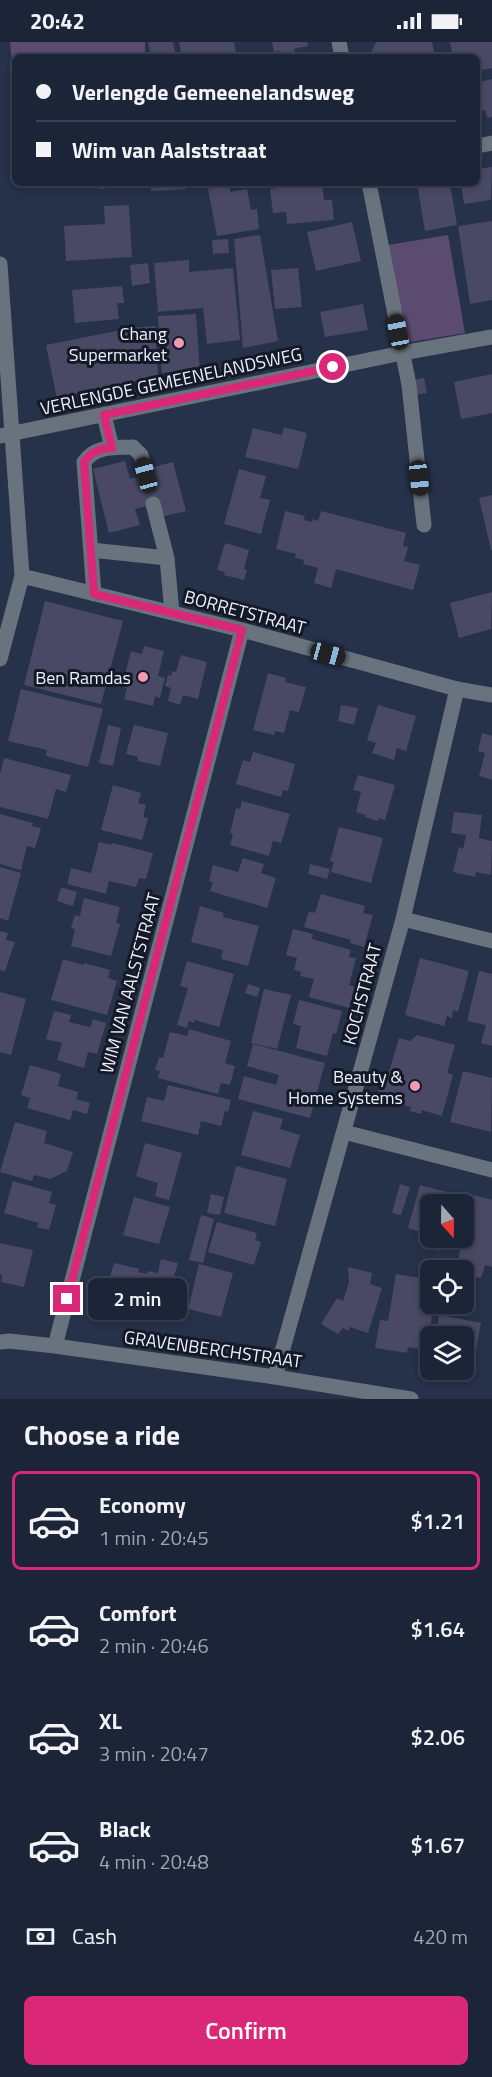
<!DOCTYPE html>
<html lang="en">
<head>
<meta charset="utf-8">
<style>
  body { margin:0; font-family:"Titillium Web",sans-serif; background:#252d40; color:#f1f3f6; height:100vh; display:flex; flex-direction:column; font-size:22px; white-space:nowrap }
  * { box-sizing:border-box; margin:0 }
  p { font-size:20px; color:#a0a5ae }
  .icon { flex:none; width:33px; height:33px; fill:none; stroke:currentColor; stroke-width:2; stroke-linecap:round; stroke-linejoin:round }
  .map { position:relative; height:1357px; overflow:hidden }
  .panel { display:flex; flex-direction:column; background:#1c2538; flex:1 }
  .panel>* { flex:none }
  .banner { position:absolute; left:12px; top:12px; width:468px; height:132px; border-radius:9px; box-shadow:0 3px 9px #0003,0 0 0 2px #3a4253; display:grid; align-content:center; height:132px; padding:0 24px; background:#1c2538 }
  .needle { width:39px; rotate:160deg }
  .tools { position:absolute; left:420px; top:1152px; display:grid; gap:12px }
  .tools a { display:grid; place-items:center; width:54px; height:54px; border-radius:9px; background:#1c2538; box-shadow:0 3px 9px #0003,0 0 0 2px #3a4253; font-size:30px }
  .end { position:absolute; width:27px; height:27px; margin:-14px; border:8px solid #db2777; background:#fff; box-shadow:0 0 0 3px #fff }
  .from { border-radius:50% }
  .bubble { position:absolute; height:42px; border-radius:9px; background:#1c2538; box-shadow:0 3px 9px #0003,0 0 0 2px #3a4253; font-size:20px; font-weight:600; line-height:42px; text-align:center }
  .car { position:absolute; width:18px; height:36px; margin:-18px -9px; border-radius:8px; box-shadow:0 0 4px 2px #0007; background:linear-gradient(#222 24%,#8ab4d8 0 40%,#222 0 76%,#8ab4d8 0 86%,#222 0) }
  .banner b { display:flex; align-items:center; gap:21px; height:57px; font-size:22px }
  .banner b+b { border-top:2px solid #3a4253 }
  .banner i { width:15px; height:15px; background:#f1f3f6 }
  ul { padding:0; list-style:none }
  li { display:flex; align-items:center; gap:18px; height:99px; margin:0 12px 9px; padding:0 12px; border:3px solid transparent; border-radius:9px }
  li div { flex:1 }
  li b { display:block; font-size:22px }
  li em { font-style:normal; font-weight:600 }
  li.active { border-color:#db2777 }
  li>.icon { width:54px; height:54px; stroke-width:1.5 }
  h2 { padding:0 24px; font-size:27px; line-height:72px }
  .pay { display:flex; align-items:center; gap:15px; height:66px; padding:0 24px; font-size:22px }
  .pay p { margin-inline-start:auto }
  .cta { display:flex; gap:12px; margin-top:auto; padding:12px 24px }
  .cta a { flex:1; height:69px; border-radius:9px; background:#db2777; color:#fff; font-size:24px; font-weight:600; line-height:69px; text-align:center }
  .status { display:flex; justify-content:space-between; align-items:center; height:42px; padding:0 30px; background:#1c2538; direction:ltr }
  .status svg { height:16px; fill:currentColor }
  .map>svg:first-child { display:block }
</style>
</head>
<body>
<div class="status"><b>20:42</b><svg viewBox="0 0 49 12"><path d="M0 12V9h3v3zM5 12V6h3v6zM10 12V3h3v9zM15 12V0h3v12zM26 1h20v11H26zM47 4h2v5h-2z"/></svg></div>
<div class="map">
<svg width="492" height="1357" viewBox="0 0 492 1357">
  <rect width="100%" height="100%" fill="#26314a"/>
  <!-- green -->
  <path fill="#5b4b71" d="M10,0H145V15H15V33H13Z
    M448,193L465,291L405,301L388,203Z"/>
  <!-- building -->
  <path fill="#494965" d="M148,0H173L176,15H151Z
    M179,0H234L237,15H182Z
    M272,0H307L308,4L294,7L296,12L282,15L280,9L274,10Z
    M376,0H432L435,15H369Z
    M450,0H492V26L477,29V15H453Z
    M492,37V75L487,76L485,68L477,70V41Z
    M492,125L491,158L464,162L461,141H477V127Z
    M99,141H110V146L99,147Z
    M150,141H186V147L151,149Z
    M322,141L324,158H332L334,178L287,182L286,170L273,171L270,147Z
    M417,141H450L457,183L425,189Z
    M229,143L231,150L247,147L251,168L257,167L259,187L217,194L208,147Z
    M129,163L132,215L66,219L64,184L105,182L104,164Z
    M492,179V258L470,262L458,184Z
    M352,180L361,219L316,229L307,190Z
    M260,193L278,299L243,306L234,197Z
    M228,197L229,211L213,212L212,198Z
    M189,218V230L233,226L240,298L207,302L203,266L158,270L154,221Z
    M148,221L150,241L132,244L130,223Z
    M298,226L302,265L275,267L271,228Z
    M122,244L124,261H117L119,277L75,281L72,248Z
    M363,262L368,288L325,295L320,270Z
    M196,272L200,328L162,331L158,274Z
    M155,284L158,334L57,357L46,303L131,286Z
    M492,332V371L461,377L454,340Z
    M424,336L427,351L415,353L413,338Z
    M284,385L307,391L298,427L245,415L253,386L282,393Z
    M125,419L130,437L150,432L145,427L173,420L186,469L157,476V461L135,467L140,483L109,491L93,427Z
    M239,427L266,434L260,456L270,458L261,492L224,482Z
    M492,453V508H491L479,456Z
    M285,469L305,474L304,478L312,480V477L318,479L321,469L406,491L403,504L408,505L404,519L420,523L413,548L336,527L331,546L314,541L318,526L303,522L304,518L295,516L296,512L276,507Z
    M225,501L249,508L244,527L247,528L244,538L224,533L225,530L217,528Z
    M492,550L491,587L459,596L450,561Z
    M45,559L123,579L101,662L24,643Z
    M144,604L164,609L158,634L165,636L160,656L155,654L153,664L124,657L127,646L122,645L131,609L142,612Z
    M181,613L207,620L198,657L183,653L180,663L168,659L171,646L165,644L168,633L171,634L172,629L176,630Z
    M268,631L286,636L285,640L306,645L299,670L290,668L284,691L275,689L274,693L253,688Z
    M21,647L103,667L88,725L46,714L47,708L8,699Z
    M341,663L358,666L354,683L338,679Z
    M378,663L416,674L406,709L397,706L394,718L372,711L376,701L367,698Z
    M108,683L121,686L113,724L99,721Z
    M134,683L168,691L160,724L138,719V715L126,712Z
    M482,691L492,694V738L479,734L485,711L478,709Z
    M253,710L295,722L288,749L283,748L281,755L236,742L243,718L250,720Z
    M4,716L71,733L66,750L56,747L48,777L0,765V732Z
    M358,733L395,743L385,778L378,776V779L365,775L366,773L356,770L361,750L353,748Z
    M113,743L141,751L138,761L146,763L143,775L148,776L142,798L101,788Z
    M242,759L290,772L281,801L273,799L269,814L230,803L233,792L230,791L236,766L240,767Z
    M454,770L482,773L479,796L492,799L491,833L476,830L475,835L453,830L459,805L463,807L466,793L451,791Z
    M0,772L33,781L32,784L41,786L35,806L27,804L21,828L0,822Z
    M339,785L383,796L371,841L331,830L334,820L330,819Z
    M99,800L111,803L112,801L153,811L146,837L139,836L136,845L109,839L106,852L67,842L71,826L91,831Z
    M243,816L264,822L261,831L276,836L267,866L210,849L213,840L209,839L213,823L238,830Z
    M310,822L330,827L327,837L308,832Z
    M0,825L21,831L8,879L0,876Z
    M61,845L77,850L73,864L57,859Z
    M321,852L365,864L363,871L373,873L364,905L350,901L351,898L304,885L309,869L315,871Z
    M84,856L120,865L116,881L120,882L111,914L71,904L75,887L71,886L75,873L80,874Z
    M200,864L224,871L223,875L259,884L248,924L221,917L223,908L191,900Z
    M293,887L313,892L312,897L351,908L349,915L356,916L349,943L355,945L349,966L309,955L314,937L300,934L301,930L294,928L297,916L286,913Z
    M0,889L8,891L6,898L15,900L5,929L0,928Z
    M420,916L469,929L458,970L453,968L452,976L447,974L444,984L405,973Z
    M63,917L83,923L84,921L110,928L108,936L117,939L107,973L51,958Z
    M187,919L234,932L219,985L195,978L194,981L189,979L187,986L177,983L188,946L180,944Z
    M479,929L492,932V1004L481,1001L486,983L467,979Z
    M248,942L260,946L257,955L245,951Z
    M264,947L291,953L277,1007L251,1001Z
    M0,950L26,957L11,1013L0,1010Z
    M299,958L342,969L336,992L333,991L327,1014L296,1006L301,984L293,982Z
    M54,969L71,973L69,980L90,985L93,977L106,981L97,1012L88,1010L84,1026L57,1018L62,1001L46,997Z
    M189,987L231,999L225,1021L235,1024L230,1043L221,1041L218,1052L158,1036L160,1029L155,1028L159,1015L163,1016L170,990L187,994Z
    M417,993L455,1003L447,1031L453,1033L442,1074L422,1068L421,1072L410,1069L411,1065L377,1056L384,1029L389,1030L399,996L410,999Z
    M253,1002L325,1021L310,1076L238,1057L244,1034L276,1043L279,1033L247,1024Z
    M30,1023L61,1032L58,1044L78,1050L76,1057L90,1061L87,1072L73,1068L70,1078L27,1066L30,1056L21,1053Z
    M463,1029L492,1036L491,1090L450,1080Z
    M168,1043L231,1058L228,1070L225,1069L221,1084L201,1079L198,1093L141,1079L147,1055L164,1059Z
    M253,1069L283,1077L280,1087L300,1093L290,1126L241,1113Z
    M15,1080L47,1089L44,1101L73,1110L67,1129L50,1137L34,1133L32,1139L0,1130Z
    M145,1101L182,1111L169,1158L155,1154L158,1141L136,1134Z
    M236,1124L287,1137L275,1184L224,1171Z
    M13,1139L52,1150L49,1161L56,1163L49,1188L37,1185L39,1181L4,1171Z
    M400,1142L410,1145L401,1173L392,1171Z
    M420,1143L450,1151L447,1162H430V1193L408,1186Z
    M211,1152L224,1155L220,1173L207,1171Z
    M474,1153L492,1158V1225L485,1223L481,1236L464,1232V1228L445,1227L448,1216L458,1218Z
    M134,1155L170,1165L159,1202L123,1193Z
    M201,1173L214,1177L203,1221L189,1218Z
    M217,1180L257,1191L255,1198L261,1200L254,1223L208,1210Z
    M432,1196H443L440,1209L429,1206Z
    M0,1201L33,1208L24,1245L1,1240L2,1233L0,1232Z
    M161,1217L178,1221L174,1234L179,1235L172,1261L128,1251L126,1260L100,1254L105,1234L110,1235L114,1221L139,1227L138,1230L147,1232L148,1229L158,1231Z
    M199,1222L233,1231L221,1275L188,1267Z
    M348,1225L372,1231L370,1242L382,1246L368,1291L350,1285L348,1289L343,1286L338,1292L321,1282L337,1256L343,1259L349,1240Z
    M422,1225L437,1227L430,1228V1262H434L426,1308L408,1305L407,1311L375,1306L380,1278L388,1279L396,1232L420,1236Z
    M439,1273L481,1281L476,1308L464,1306V1294H436Z"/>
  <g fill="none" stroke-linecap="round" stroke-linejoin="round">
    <!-- minor-tunnel -->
    <path stroke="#434e65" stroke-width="15" stroke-dasharray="15 8" stroke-linecap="butt" d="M146,433L153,462"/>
    <!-- minor -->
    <path stroke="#68737e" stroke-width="15" d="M339,0L342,15
      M477,104L492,101
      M369,141L409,343L424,483
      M0,222L22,534L0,617
      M104,373L112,406
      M0,394L402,311L492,295
      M153,462L167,516L172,571
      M91,508L167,516
      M22,534L242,588L457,647L492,653
      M94,552L84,420C96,403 114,406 133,405L141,413L146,433
      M403,877L492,899
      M344,1090L492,1128
      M0,1300L9,1299L55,1304L275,1335L411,1357
      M55,1304L242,588
      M275,1335L403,877L457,647"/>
  </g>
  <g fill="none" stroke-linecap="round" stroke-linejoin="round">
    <!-- route -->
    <path stroke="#db2777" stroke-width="8" d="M67,1257L242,588L94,552L84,420C92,409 99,407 112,406L104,373L333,325"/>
  </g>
  <!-- markers -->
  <g fill="#f09ab4" stroke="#141925" stroke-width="2">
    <circle cx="179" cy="301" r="6"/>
    <circle cx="143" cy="635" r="6"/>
    <circle cx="415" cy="1044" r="6"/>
  </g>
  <g text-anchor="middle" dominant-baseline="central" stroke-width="6" stroke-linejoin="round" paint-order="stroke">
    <!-- poi labels -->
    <g font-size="18" fill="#eaf0fd" stroke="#141925" text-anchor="end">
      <text x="167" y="291">Chang<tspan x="167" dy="21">Supermarket</tspan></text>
      <text x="131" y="635">Ben Ramdas</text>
      <text x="403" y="1034">Beauty &amp;<tspan x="403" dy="21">Home Systems</tspan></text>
    </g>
    <!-- street labels -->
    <g font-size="18" fill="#eaf0fd" stroke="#141925">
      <text transform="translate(171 339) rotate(-12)">VERLENGDE GEMEENELANDSWEG</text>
      <text transform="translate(245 570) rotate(15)">BORRETSTRAAT</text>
      <text transform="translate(130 941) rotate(-75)">WIM VAN AALSTSTRAAT</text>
      <text transform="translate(362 952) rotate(-75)">KOCHSTRAAT</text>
      <text transform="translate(213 1307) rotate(8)">GRAVENBERCHSTRAAT</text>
    </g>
  </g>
</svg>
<div class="tools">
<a><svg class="needle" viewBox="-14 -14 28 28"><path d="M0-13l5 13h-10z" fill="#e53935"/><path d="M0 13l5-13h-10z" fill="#a0a5ae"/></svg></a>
<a><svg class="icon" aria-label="locate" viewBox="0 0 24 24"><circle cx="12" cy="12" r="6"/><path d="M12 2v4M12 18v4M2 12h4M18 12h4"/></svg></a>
<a><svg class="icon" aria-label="layers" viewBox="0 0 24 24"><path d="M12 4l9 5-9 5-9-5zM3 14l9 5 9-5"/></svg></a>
</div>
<i class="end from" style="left:333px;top:325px"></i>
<i class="end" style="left:67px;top:1257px"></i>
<div class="bubble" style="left:88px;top:1236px;width:99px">2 min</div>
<i class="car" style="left:398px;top:290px;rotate:349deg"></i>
<i class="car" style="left:146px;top:433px;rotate:345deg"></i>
<i class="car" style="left:419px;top:436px;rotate:174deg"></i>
<i class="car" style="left:328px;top:612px;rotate:105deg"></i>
<div class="banner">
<b><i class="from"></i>Verlengde Gemeenelandsweg</b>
<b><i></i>Wim van Aalststraat</b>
</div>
</div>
<section class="panel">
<h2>Choose a ride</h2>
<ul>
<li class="active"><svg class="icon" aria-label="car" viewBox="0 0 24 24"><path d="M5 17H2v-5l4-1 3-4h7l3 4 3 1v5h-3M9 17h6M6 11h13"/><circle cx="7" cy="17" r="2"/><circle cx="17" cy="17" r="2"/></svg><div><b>Economy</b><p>1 min · 20:45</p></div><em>$1.21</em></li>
<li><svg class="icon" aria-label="car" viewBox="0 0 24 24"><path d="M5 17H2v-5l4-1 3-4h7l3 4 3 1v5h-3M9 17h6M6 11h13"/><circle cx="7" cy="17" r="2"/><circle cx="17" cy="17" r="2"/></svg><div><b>Comfort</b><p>2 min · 20:46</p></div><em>$1.64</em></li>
<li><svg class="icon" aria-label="car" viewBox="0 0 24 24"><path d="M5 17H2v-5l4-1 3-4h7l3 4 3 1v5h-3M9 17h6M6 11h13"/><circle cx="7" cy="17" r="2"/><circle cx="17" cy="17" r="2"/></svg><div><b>XL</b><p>3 min · 20:47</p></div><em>$2.06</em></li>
<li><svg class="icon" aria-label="car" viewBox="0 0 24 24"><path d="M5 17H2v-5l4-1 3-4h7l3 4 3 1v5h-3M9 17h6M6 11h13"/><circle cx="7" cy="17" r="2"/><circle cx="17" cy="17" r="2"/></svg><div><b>Black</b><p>4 min · 20:48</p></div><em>$1.67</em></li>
</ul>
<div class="pay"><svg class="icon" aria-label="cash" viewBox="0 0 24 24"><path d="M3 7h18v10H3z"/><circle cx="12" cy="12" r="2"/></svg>Cash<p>420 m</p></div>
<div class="cta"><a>Confirm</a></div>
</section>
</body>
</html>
